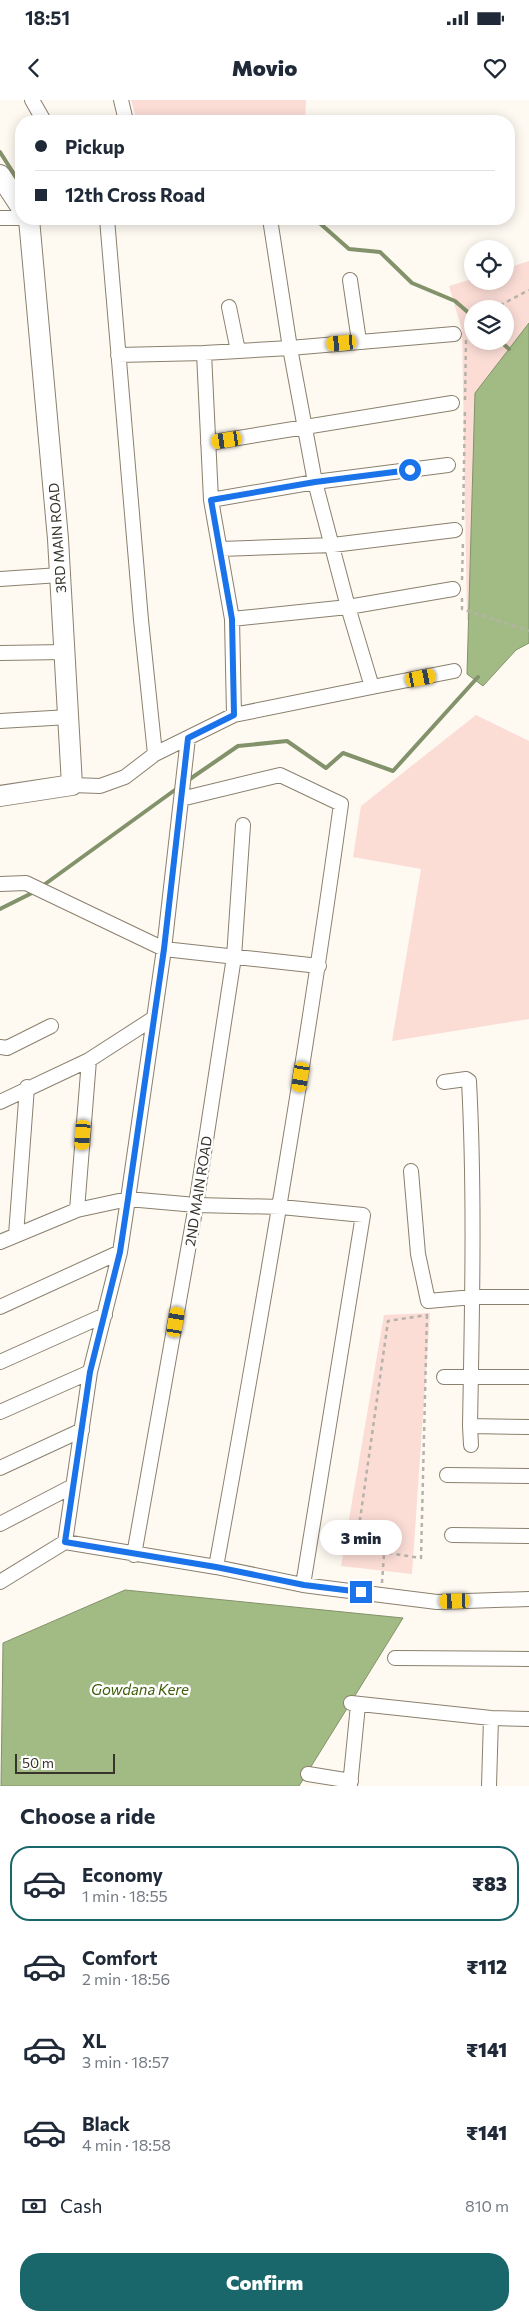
<!DOCTYPE html>
<html lang="en">
<head>
<meta charset="utf-8">
<style>
  body { margin:0; font-family:Commissioner,sans-serif; background:#f2f2f3; color:#1f2937; height:100vh; display:flex; flex-direction:column; font-size:19px; white-space:nowrap }
  * { box-sizing:border-box; margin:0 }
  p { font-size:16px; color:#747a83 }
  .icon { flex:none; width:28px; height:28px; fill:none; stroke:currentColor; stroke-width:2; stroke-linecap:round; stroke-linejoin:round }
  .map { position:relative; height:1686px; overflow:hidden }
  .panel { display:flex; flex-direction:column; background:#fff; flex:1 }
  .panel>* { flex:none }
  .top-card { position:absolute; left:15px; top:15px; width:500px; height:110px; border-radius:20px; box-shadow:0 2px 12px #0003; display:grid; align-content:center; height:110px; padding:0 20px; background:#fff }
  .tools { position:absolute; left:464px; top:140px; display:grid; gap:10px }
  .tools a { display:grid; place-items:center; width:50px; height:50px; border-radius:50%; background:#fff; box-shadow:0 2px 12px #0003; font-size:25px }
  .scale { position:absolute; left:15px; bottom:12px; width:100px; box-sizing:border-box; padding-left:5px; border:2px solid #38342c; border-top:0; font-size:14px; line-height:18px; white-space:nowrap; color:#38342c; -webkit-text-stroke:4px #fff; paint-order:stroke }
  .end { position:absolute; width:22px; height:22px; margin:-11px; border:6px solid #1a73e8; background:#fff; box-shadow:0 0 0 2px #fff }
  .from { border-radius:50% }
  .bubble { position:absolute; height:35px; border-radius:18px; background:#fff; box-shadow:0 2px 12px #0003; font-size:16px; font-weight:800; line-height:35px; text-align:center }
  .car { position:absolute; width:15px; height:30px; margin:-15px -8px; border-radius:6px; box-shadow:0 0 4px 1px #0007; background:linear-gradient(#f5c518 24%,#345 0 40%,#f5c518 0 76%,#345 0 86%,#f5c518 0) }
  .top-card b { display:flex; align-items:center; gap:18px; height:48px; font-size:19px }
  .top-card b+b { border-top:1px solid #e0e1e3 }
  .top-card i { width:12px; height:12px; background:#1f2937 }
  ul { padding:0; list-style:none }
  li { display:flex; align-items:center; gap:15px; height:75px; margin:0 10px 8px; padding:0 10px; border:2px solid transparent; border-radius:20px }
  li div { flex:1 }
  li b { display:block; font-size:19px }
  li em { font-style:normal; font-weight:800 }
  li.on { border-color:#19676a }
  li>.icon { width:45px; height:45px; stroke-width:1.5 }
  h2 { padding:0 20px; font-size:22px; line-height:60px }
  .pay { display:flex; align-items:center; gap:12px; height:55px; padding:0 20px; font-size:19px }
  .pay p { margin-inline-start:auto }
  .cta { display:flex; gap:10px; margin-top:auto; padding:10px 20px }
  .cta a { flex:1; height:58px; border-radius:20px; background:#19676a; color:#fff; font-size:20px; font-weight:800; line-height:58px; text-align:center }
  .status { display:flex; justify-content:space-between; align-items:center; height:35px; padding:0 25px; background:#fff; direction:ltr }
  .status svg { height:14px; fill:currentColor }
  header { display:flex; justify-content:space-between; align-items:center; height:65px; padding:0 20px; background:#fff; font-size:22px; font-weight:800 }
  .map>svg:first-child { display:block }
</style>
</head>
<body>
<div class="status"><b>18:51</b><svg viewBox="0 0 49 12"><path d="M0 12V9h3v3zM5 12V6h3v6zM10 12V3h3v9zM15 12V0h3v12zM26 1h20v11H26zM47 4h2v5h-2z"/></svg></div>
<header><svg class="icon" aria-label="back" viewBox="0 0 24 24"><path d="M15 5l-7 7 7 7"/></svg>Movio<svg class="icon" aria-label="heart" viewBox="0 0 24 24"><path d="M12 20l-8-8c-3-5 5-10 8-4 3-6 11-1 8 4z"/></svg></header>
<div class="map">
<svg width="529" height="1686" viewBox="0 0 529 1686">
  <rect width="100%" height="100%" fill="#fef9f1"/>
  <!-- green -->
  <path fill="#fbddd6" fill-rule="evenodd" d="M131,0H306L305,21H137Z
    M529,161V544L467,520L462,230L449,186L472,179V181H505V169ZM472,209H505V241H472Z
    M476,615L529,641V919L392,941L421,769L353,757L361,706Z
    M430,1213L412,1474L341,1466L384,1215Z"/>
  <!-- water -->
  <path fill="#a2bb84" stroke="#82926a" d="M529,223V543L516,550L483,586L467,574L475,293Z
    M125,1490L403,1518L299,1686H1L3,1543Z"/>
  <g fill="none" stroke-linecap="round" stroke-linejoin="round">
    <!-- stream -->
    <path stroke="#82926a" stroke-width="4" d="M0,52L21,85
      M315,119L349,149L380,152L412,183L455,201L470,214
      M500,241L509,249
      M187,681L238,646L287,641L326,668L343,653L393,671L478,577
      M41,787L179,687
      M0,809L36,791"/>
    <defs>
      <path id="street" d="M32,0L44,21
        M121,0L126,21
        M0,118H21
        M107,119L141,520L155,654
        M350,180L359,241
        M229,207L238,251
        M204,253L290,248L270,119
        M118,255L204,253L211,400L232,519L234,615L372,587L348,507L315,382L211,400
        M208,343L452,303
        M448,365L315,382L290,248L454,234
        M220,449L333,445L455,430
        M0,479L60,475
        M232,519L348,507L453,489
        M0,553L65,552
        M372,587L454,571
        M0,621L69,617
        M72,685L100,686L125,677L155,654L234,615
        M181,699L280,675L341,704C306,959 262,1213 216,1467
        M0,784L26,783L164,849L319,866
        M0,947L7,948L51,926
        M444,982L466,979L469,981C475,1096 472,1211 470,1326L529,1327
        M0,1002L89,960L154,918
        M411,1071L418,1154L428,1201L473,1197H529
        M77,1110L89,960
        M16,1135L27,987
        M0,1142L77,1110L128,1099L196,1105L281,1107L363,1115L303,1485
        M0,1207L120,1152
        M0,1262L105,1215
        M444,1277H529
        M0,1312L90,1272
        M470,1326L471,1345
        M0,1368L82,1330
        M447,1375L529,1376
        M0,1424L71,1387
        M452,1435L529,1436
        M65,1442L90,1272L120,1152L128,1099L164,849L188,638
        M134,1455L196,1105L234,857L243,725
        M0,1482L65,1442L216,1467L303,1485L381,1495L437,1502L529,1499
        M395,1558L529,1559
        M351,1603L491,1618L529,1619
        M308,1674L351,1681
        M350,1686L358,1605
        M489,1686L491,1618"/>
      <path id="secondary" d="M0,75L21,107
        M0,696L72,685L58,439L29,119"/>
    </defs>
    <!-- street casing -->
    <use href="#street" stroke="#8a806e" stroke-width="16"/>
    <!-- secondary casing -->
    <use href="#secondary" stroke="#8a806e" stroke-width="22"/>
    <!-- path -->
    <path stroke="#b6b2aa" stroke-width="2.5" stroke-dasharray="4 4" stroke-linecap="butt" d="M493,209L529,190
      M466,230L467,223L472,220
      M465,300L466,240
      M463,420L465,308
      M462,480L463,440
      M462,498V509L529,531
      M427,1215L421,1458L356,1448L388,1221Z
      M382,1483L384,1454"/>
    <!-- street -->
    <use href="#street" stroke="#fff" stroke-width="14"/>
    <!-- secondary -->
    <use href="#secondary" stroke="#fff" stroke-width="20"/>
  </g>
  <g fill="none" stroke-linecap="round" stroke-linejoin="round">
    <!-- route -->
    <path stroke="#1a73e8" stroke-width="6" d="M361,1492L304,1485L216,1467L65,1442L90,1272L120,1152L128,1099L164,849L188,638L234,615L232,519L211,400L315,382L410,370"/>
  </g>
  <g text-anchor="middle" dominant-baseline="central" stroke-width="5" stroke-linejoin="round" paint-order="stroke">
    <!-- street labels -->
    <g font-size="14" fill="#38342c" stroke="#fff">
      <text transform="translate(57 438) rotate(-94)">3RD MAIN ROAD</text>
      <text transform="translate(198 1091) rotate(-81)">2ND MAIN ROAD</text>
    </g>
    <!-- water labels -->
    <g font-size="15" font-style="italic" fill="#3f5d08" stroke="#fff">
      <text x="140" y="1589">Gowdana Kere</text>
    </g>
  </g>
</svg>
<div class="tools">
<a><svg class="icon" aria-label="locate" viewBox="0 0 24 24"><circle cx="12" cy="12" r="6"/><path d="M12 2v4M12 18v4M2 12h4M18 12h4"/></svg></a>
<a><svg class="icon" aria-label="layers" viewBox="0 0 24 24"><path d="M12 4l9 5-9 5-9-5zM3 14l9 5 9-5"/></svg></a>
</div>
<div class="scale">50 m</div>
<i class="end from" style="left:410px;top:370px"></i>
<i class="end" style="left:361px;top:1492px"></i>
<div class="bubble" style="left:320px;top:1420px;width:82px">3 min</div>
<i class="car" style="left:342px;top:243px;rotate:265deg"></i>
<i class="car" style="left:227px;top:340px;rotate:261deg"></i>
<i class="car" style="left:421px;top:578px;rotate:79deg"></i>
<i class="car" style="left:301px;top:977px;rotate:189deg"></i>
<i class="car" style="left:83px;top:1035px;rotate:184deg"></i>
<i class="car" style="left:176px;top:1222px;rotate:10deg"></i>
<i class="car" style="left:455px;top:1501px;rotate:268deg"></i>
<div class="top-card">
<b><i class="from"></i>Pickup</b>
<b><i></i>12th Cross Road</b>
</div>
</div>
<section class="panel">
<h2>Choose a ride</h2>
<ul>
<li class="on"><svg class="icon" aria-label="car" viewBox="0 0 24 24"><path d="M5 17H2v-5l4-1 3-4h7l3 4 3 1v5h-3M9 17h6M6 11h13"/><circle cx="7" cy="17" r="2"/><circle cx="17" cy="17" r="2"/></svg><div><b>Economy</b><p>1 min · 18:55</p></div><em>₹83</em></li>
<li><svg class="icon" aria-label="car" viewBox="0 0 24 24"><path d="M5 17H2v-5l4-1 3-4h7l3 4 3 1v5h-3M9 17h6M6 11h13"/><circle cx="7" cy="17" r="2"/><circle cx="17" cy="17" r="2"/></svg><div><b>Comfort</b><p>2 min · 18:56</p></div><em>₹112</em></li>
<li><svg class="icon" aria-label="car" viewBox="0 0 24 24"><path d="M5 17H2v-5l4-1 3-4h7l3 4 3 1v5h-3M9 17h6M6 11h13"/><circle cx="7" cy="17" r="2"/><circle cx="17" cy="17" r="2"/></svg><div><b>XL</b><p>3 min · 18:57</p></div><em>₹141</em></li>
<li><svg class="icon" aria-label="car" viewBox="0 0 24 24"><path d="M5 17H2v-5l4-1 3-4h7l3 4 3 1v5h-3M9 17h6M6 11h13"/><circle cx="7" cy="17" r="2"/><circle cx="17" cy="17" r="2"/></svg><div><b>Black</b><p>4 min · 18:58</p></div><em>₹141</em></li>
</ul>
<div class="pay"><svg class="icon" aria-label="cash" viewBox="0 0 24 24"><path d="M3 7h18v10H3z"/><circle cx="12" cy="12" r="2"/></svg>Cash<p>810 m</p></div>
<div class="cta"><a>Confirm</a></div>
</section>
</body>
</html>
